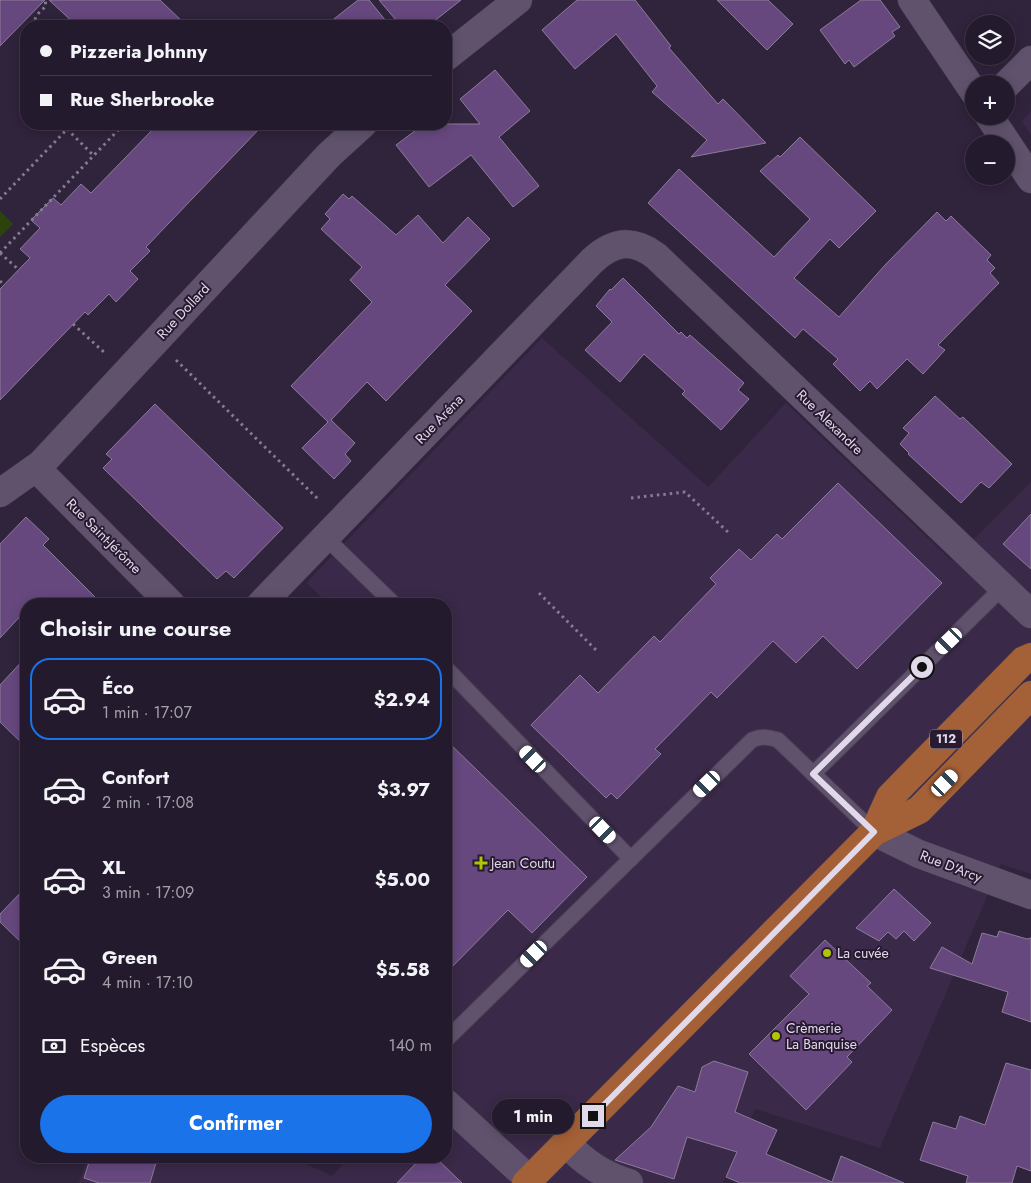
<!DOCTYPE html>
<html lang="fr">
<head>
<meta charset="utf-8">
<style>
  body { margin:0; font-family:Jost,sans-serif; background:#302739; color:#f1f3f6; height:100vh; display:flex; flex-direction:column; font-size:19px; white-space:nowrap }
  * { box-sizing:border-box; margin:0 }
  p { font-size:16px; color:#a3a1aa }
  .icon { flex:none; width:28px; height:28px; fill:none; stroke:currentColor; stroke-width:2; stroke-linecap:round; stroke-linejoin:round }
  .map { position:relative; flex:1; overflow:hidden }
  .panel { position:absolute; left:20px; top:598px; width:432px; height:565px; display:flex; flex-direction:column; background:#241a2d; border-radius:20px; box-shadow:0 2px 12px #0003,0 0 0 1px #413849 }
  .panel>* { flex:none }
  .hud { position:absolute; left:20px; top:20px; width:432px; height:110px; border-radius:20px; box-shadow:0 2px 12px #0003,0 0 0 1px #413849; display:grid; align-content:center; height:110px; padding:0 20px; background:#241a2d }
  .buttons { position:absolute; left:965px; top:15px; display:grid; gap:10px }
  .buttons a { display:grid; place-items:center; width:50px; height:50px; border-radius:50%; background:#241a2d; box-shadow:0 2px 12px #0003,0 0 0 1px #413849; font-size:25px }
  .end { position:absolute; width:22px; height:22px; margin:-11px; border:6px solid #e1d9e9; background:#111; box-shadow:0 0 0 2px #111 }
  .from { border-radius:50% }
  .bubble { position:absolute; height:35px; border-radius:18px; background:#241a2d; box-shadow:0 2px 12px #0003,0 0 0 1px #413849; font-size:16px; font-weight:700; line-height:35px; text-align:center }
  .car { position:absolute; width:15px; height:30px; margin:-15px -8px; border-radius:6px; box-shadow:0 0 4px 1px #0007; background:linear-gradient(#fff 24%,#345 0 40%,#fff 0 76%,#345 0 86%,#fff 0) }
  .hud b { display:flex; align-items:center; gap:18px; height:48px; font-size:19px }
  .hud b+b { border-top:1px solid #413849 }
  .hud i { width:12px; height:12px; background:#f1f3f6 }
  ul { padding:0; list-style:none }
  li { display:flex; align-items:center; gap:15px; height:82px; margin:0 10px 8px; padding:0 10px; border:2px solid transparent; border-radius:20px }
  li div { flex:1 }
  li b { display:block; font-size:19px }
  li em { font-style:normal; font-weight:700 }
  li.current { border-color:#1a73e8 }
  li>.icon { width:45px; height:45px; stroke-width:1.5 }
  h2 { padding:0 20px; font-size:22px; line-height:60px }
  .pay { display:flex; align-items:center; gap:12px; height:55px; padding:0 20px; font-size:19px }
  .pay p { margin-inline-start:auto }
  .action { display:flex; gap:10px; margin-top:auto; padding:10px 20px }
  .action a { flex:1; height:58px; border-radius:30px; background:#1a73e8; color:#fff; font-size:20px; font-weight:700; line-height:58px; text-align:center }
  .map>svg:first-child { display:block }
</style>
</head>
<body>
<div class="map">
<svg width="1031" height="1183" viewBox="0 0 1031 1183">
  <rect width="100%" height="100%" fill="#30233c"/>
  <!-- built -->
  <path fill="#3a2948" d="M1031,111V135L1022,121Z
    M542,338L708,487L786,403L952,561L1031,482V874L1001,864L880,1148L755,1109L723,1183H79L88,1156H187L205,1163L208,1156H289L332,1176L350,1156H446V604H329L306,583Z"/>
  <!-- green -->
  <path fill="#2d430c" d="M0,211L13,224L0,237Z"/>
  <!-- building -->
  <path fill="#66487f" stroke="#8b7c99" d="M0,0H45L0,46Z
    M49,0H160L187,26H77Z
    M358,0H369L390,26H325Z
    M379,0H461L428,26H401Z
    M577,0H635L671,46L669,48L718,104L723,99L766,143L691,157L707,140L652,92L657,86L616,34L575,69L542,30Z
    M717,0H768L793,24L767,50Z
    M861,0H880L900,27L892,32L895,36L854,67L849,60L845,64L820,30Z
    M495,70L530,111L499,137L539,186L513,207L471,155L429,187L396,145L424,124H480L460,99Z
    M158,124H264L146,247L150,251L130,271L138,279L116,302L109,294L88,315L85,312L0,400V289L30,258L20,249L40,228L31,220L53,198L61,205L81,184L91,193Z
    M800,137L876,211L839,248L830,239L794,278L839,317L885,265L937,212L946,221L951,216L991,255L987,260L995,268L990,273L999,283L938,345L945,350L923,374L907,359L877,389L870,381L860,391L833,364L838,359L803,329L795,338L648,203L679,169L774,257L810,219L760,171L778,155L780,157Z
    M343,194L349,199L352,196L396,235L418,215L443,243L468,217L490,239L445,285L472,311L386,401L367,382L331,420L355,443L345,454L351,461L334,479L302,448L328,422L291,386L372,302L350,280L362,267L321,229L330,219L325,214Z
    M623,278L679,334L681,332L687,338L690,335L744,383L738,390L749,399L721,430L682,394L685,391L644,354L620,382L585,350L612,322L596,306L610,289L611,290Z
    M935,396L960,419L963,417L1012,464L989,488L981,482L961,503L908,454L909,453L900,444L909,433L903,428Z
    M155,404L283,528L234,578L226,571L217,579L103,468L112,459L106,454Z
    M838,483L942,583L857,669L823,636L796,663L773,641L717,698L711,692L655,749L661,754L617,799L611,793L606,798L531,725L580,675L598,693L654,636L660,642L716,584L710,578L739,549L751,560L777,534L782,539Z
    M1031,514V569L1003,544Z
    M26,517L49,539L43,545L102,604H26V610L0,638V544Z
    M26,657V747L0,722V685Z
    M446,740L587,877L532,933L508,910L446,973Z
    M26,887V947L0,922V914Z
    M894,889L931,923L914,941L904,931L896,939L888,932L879,941L856,928Z
    M999,931L1027,939L1031,938V1022L1002,1012L1008,992L930,968L942,947L972,964L982,933L997,937Z
    M825,940L871,983L867,986L892,1010L847,1057L852,1062L806,1110L749,1054L809,994L790,976Z
    M714,1061L748,1072L735,1112L777,1130L766,1154L832,1182L841,1156L904,1183H740L726,1177L737,1152L687,1137L674,1179L615,1160L651,1127L678,1086L695,1092L702,1067Z
    M1006,1063L1031,1070V1171L1017,1166L1012,1183H966L968,1176L920,1160L933,1122L956,1129L960,1116L985,1125Z
    M91,1156H158L150,1183H99L84,1178Z
    M423,1156H434L462,1183H397Z"/>
  <g fill="none" stroke-linecap="round" stroke-linejoin="round">
    <defs>
      <path id="service" d="M325,537L394,604
        M446,668L631,859
        M813,774L1003,587
        M446,1040L752,740C762,736 768,737 778,740L874,832"/>
      <path id="minor" d="M912,0L974,92
        M446,57L518,0
        M1006,85L1031,60
        M989,116L1031,179
        M36,468L171,604
        M0,493L41,464L329,155L363,124
        M261,604L592,261C613,241 632,238 656,256L1031,614
        M874,832L919,854L1031,895
        M446,1103L530,1180
        M566,1143C585,1163 603,1175 629,1183"/>
      <path id="primary" d="M874,832L890,797L1024,660L1031,657
        M526,1183L874,832L919,810L1031,695"/>
    </defs>
    <!-- service casing -->
    <use href="#service" stroke="#483d52" stroke-width="17"/>
    <!-- minor casing -->
    <use href="#minor" stroke="#483d52" stroke-width="29"/>
    <!-- primary casing -->
    <use href="#primary" stroke="#483d52" stroke-width="29"/>
    <!-- path -->
    <path stroke="#867b90" stroke-width="3" stroke-dasharray="2.5 4" stroke-linecap="butt" d="M36,26C32,17 40,12 46,6L45,0
      M67,129L93,155
      M0,199L72,124
      M0,253L124,124
      M0,253L19,270
      M0,281L4,285
      M73,324L106,354
      M176,360L320,501
      M631,498L685,492L729,533
      M539,593L596,650"/>
    <!-- service -->
    <use href="#service" stroke="#60526d" stroke-width="15"/>
    <!-- minor -->
    <use href="#minor" stroke="#60526d" stroke-width="28"/>
    <!-- primary -->
    <use href="#primary" stroke="#a46037" stroke-width="28"/>
  </g>
  <g fill="none" stroke-linecap="round" stroke-linejoin="round">
    <!-- route -->
    <path stroke="#e1d9e9" stroke-width="6" d="M593,1116L874,832L813,774L922,667"/>
  </g>
  <!-- markers -->
  <g fill="#b1c500" stroke="#271a31" stroke-width="2">
    <path d="M478.5 855.5h5v5h5v5h-5v5h-5v-5h-5v-5h5z"/>
    <circle cx="827" cy="953" r="5"/>
    <circle cx="776" cy="1036" r="5"/>
  </g>
  <g text-anchor="middle" dominant-baseline="central" stroke-width="4" stroke-linejoin="round" paint-order="stroke">
    <!-- shield labels -->
    <rect fill="#271a31" stroke="#a9a0b2" stroke-width="1" x="930" y="729.5" width="32" height="19" rx="4"/>
    <g font-size="12" font-weight="bold" fill="#e1d9e9">
      <text x="946" y="739">112</text>
    </g>
    <!-- street labels -->
    <g font-size="14" fill="#e1d9e9" stroke="#271a31">
      <text transform="translate(183 311) rotate(-47)">Rue Dollard</text>
      <text transform="translate(439 419) rotate(-46)">Rue Aréna</text>
      <text transform="translate(830 422) rotate(44)">Rue Alexandre</text>
      <text transform="translate(104 536) rotate(45)">Rue Saint-Jérôme</text>
      <text transform="translate(951 866) rotate(21)">Rue D'Arcy</text>
    </g>
    <!-- poi labels -->
    <g font-size="14" fill="#e1d9e9" stroke="#271a31" text-anchor="start">
      <text x="491" y="863">Jean Coutu</text>
      <text x="837" y="953">La cuvée</text>
      <text x="786" y="1028">Crèmerie<tspan x="786" dy="16">La Banquise</tspan></text>
    </g>
  </g>
</svg>
<div class="buttons">
<a><svg class="icon" aria-label="layers" viewBox="0 0 24 24"><path d="M12 4l9 5-9 5-9-5zM3 14l9 5 9-5"/></svg></a>
<a>+</a>
<a>−</a>
</div>
<i class="end from" style="left:922px;top:667px"></i>
<i class="end" style="left:593px;top:1116px"></i>
<div class="bubble" style="left:492px;top:1099px;width:82px">1 min</div>
<i class="car" style="left:949px;top:641px;rotate:226deg"></i>
<i class="car" style="left:533px;top:759px;rotate:316deg"></i>
<i class="car" style="left:945px;top:783px;rotate:44deg"></i>
<i class="car" style="left:707px;top:784px;rotate:226deg"></i>
<i class="car" style="left:603px;top:830px;rotate:136deg"></i>
<i class="car" style="left:534px;top:954px;rotate:225deg"></i>
<div class="hud">
<b><i class="from"></i>Pizzeria Johnny</b>
<b><i></i>Rue Sherbrooke</b>
</div>
<section class="panel">
<h2>Choisir une course</h2>
<ul>
<li class="current"><svg class="icon" aria-label="car" viewBox="0 0 24 24"><path d="M5 17H2v-5l4-1 3-4h7l3 4 3 1v5h-3M9 17h6M6 11h13"/><circle cx="7" cy="17" r="2"/><circle cx="17" cy="17" r="2"/></svg><div><b>Éco</b><p>1 min · 17:07</p></div><em>$2.94</em></li>
<li><svg class="icon" aria-label="car" viewBox="0 0 24 24"><path d="M5 17H2v-5l4-1 3-4h7l3 4 3 1v5h-3M9 17h6M6 11h13"/><circle cx="7" cy="17" r="2"/><circle cx="17" cy="17" r="2"/></svg><div><b>Confort</b><p>2 min · 17:08</p></div><em>$3.97</em></li>
<li><svg class="icon" aria-label="car" viewBox="0 0 24 24"><path d="M5 17H2v-5l4-1 3-4h7l3 4 3 1v5h-3M9 17h6M6 11h13"/><circle cx="7" cy="17" r="2"/><circle cx="17" cy="17" r="2"/></svg><div><b>XL</b><p>3 min · 17:09</p></div><em>$5.00</em></li>
<li><svg class="icon" aria-label="car" viewBox="0 0 24 24"><path d="M5 17H2v-5l4-1 3-4h7l3 4 3 1v5h-3M9 17h6M6 11h13"/><circle cx="7" cy="17" r="2"/><circle cx="17" cy="17" r="2"/></svg><div><b>Green</b><p>4 min · 17:10</p></div><em>$5.58</em></li>
</ul>
<div class="pay"><svg class="icon" aria-label="cash" viewBox="0 0 24 24"><path d="M3 7h18v10H3z"/><circle cx="12" cy="12" r="2"/></svg>Espèces<p>140 m</p></div>
<div class="action"><a>Confirmer</a></div>
</section>
</div>
</body>
</html>
